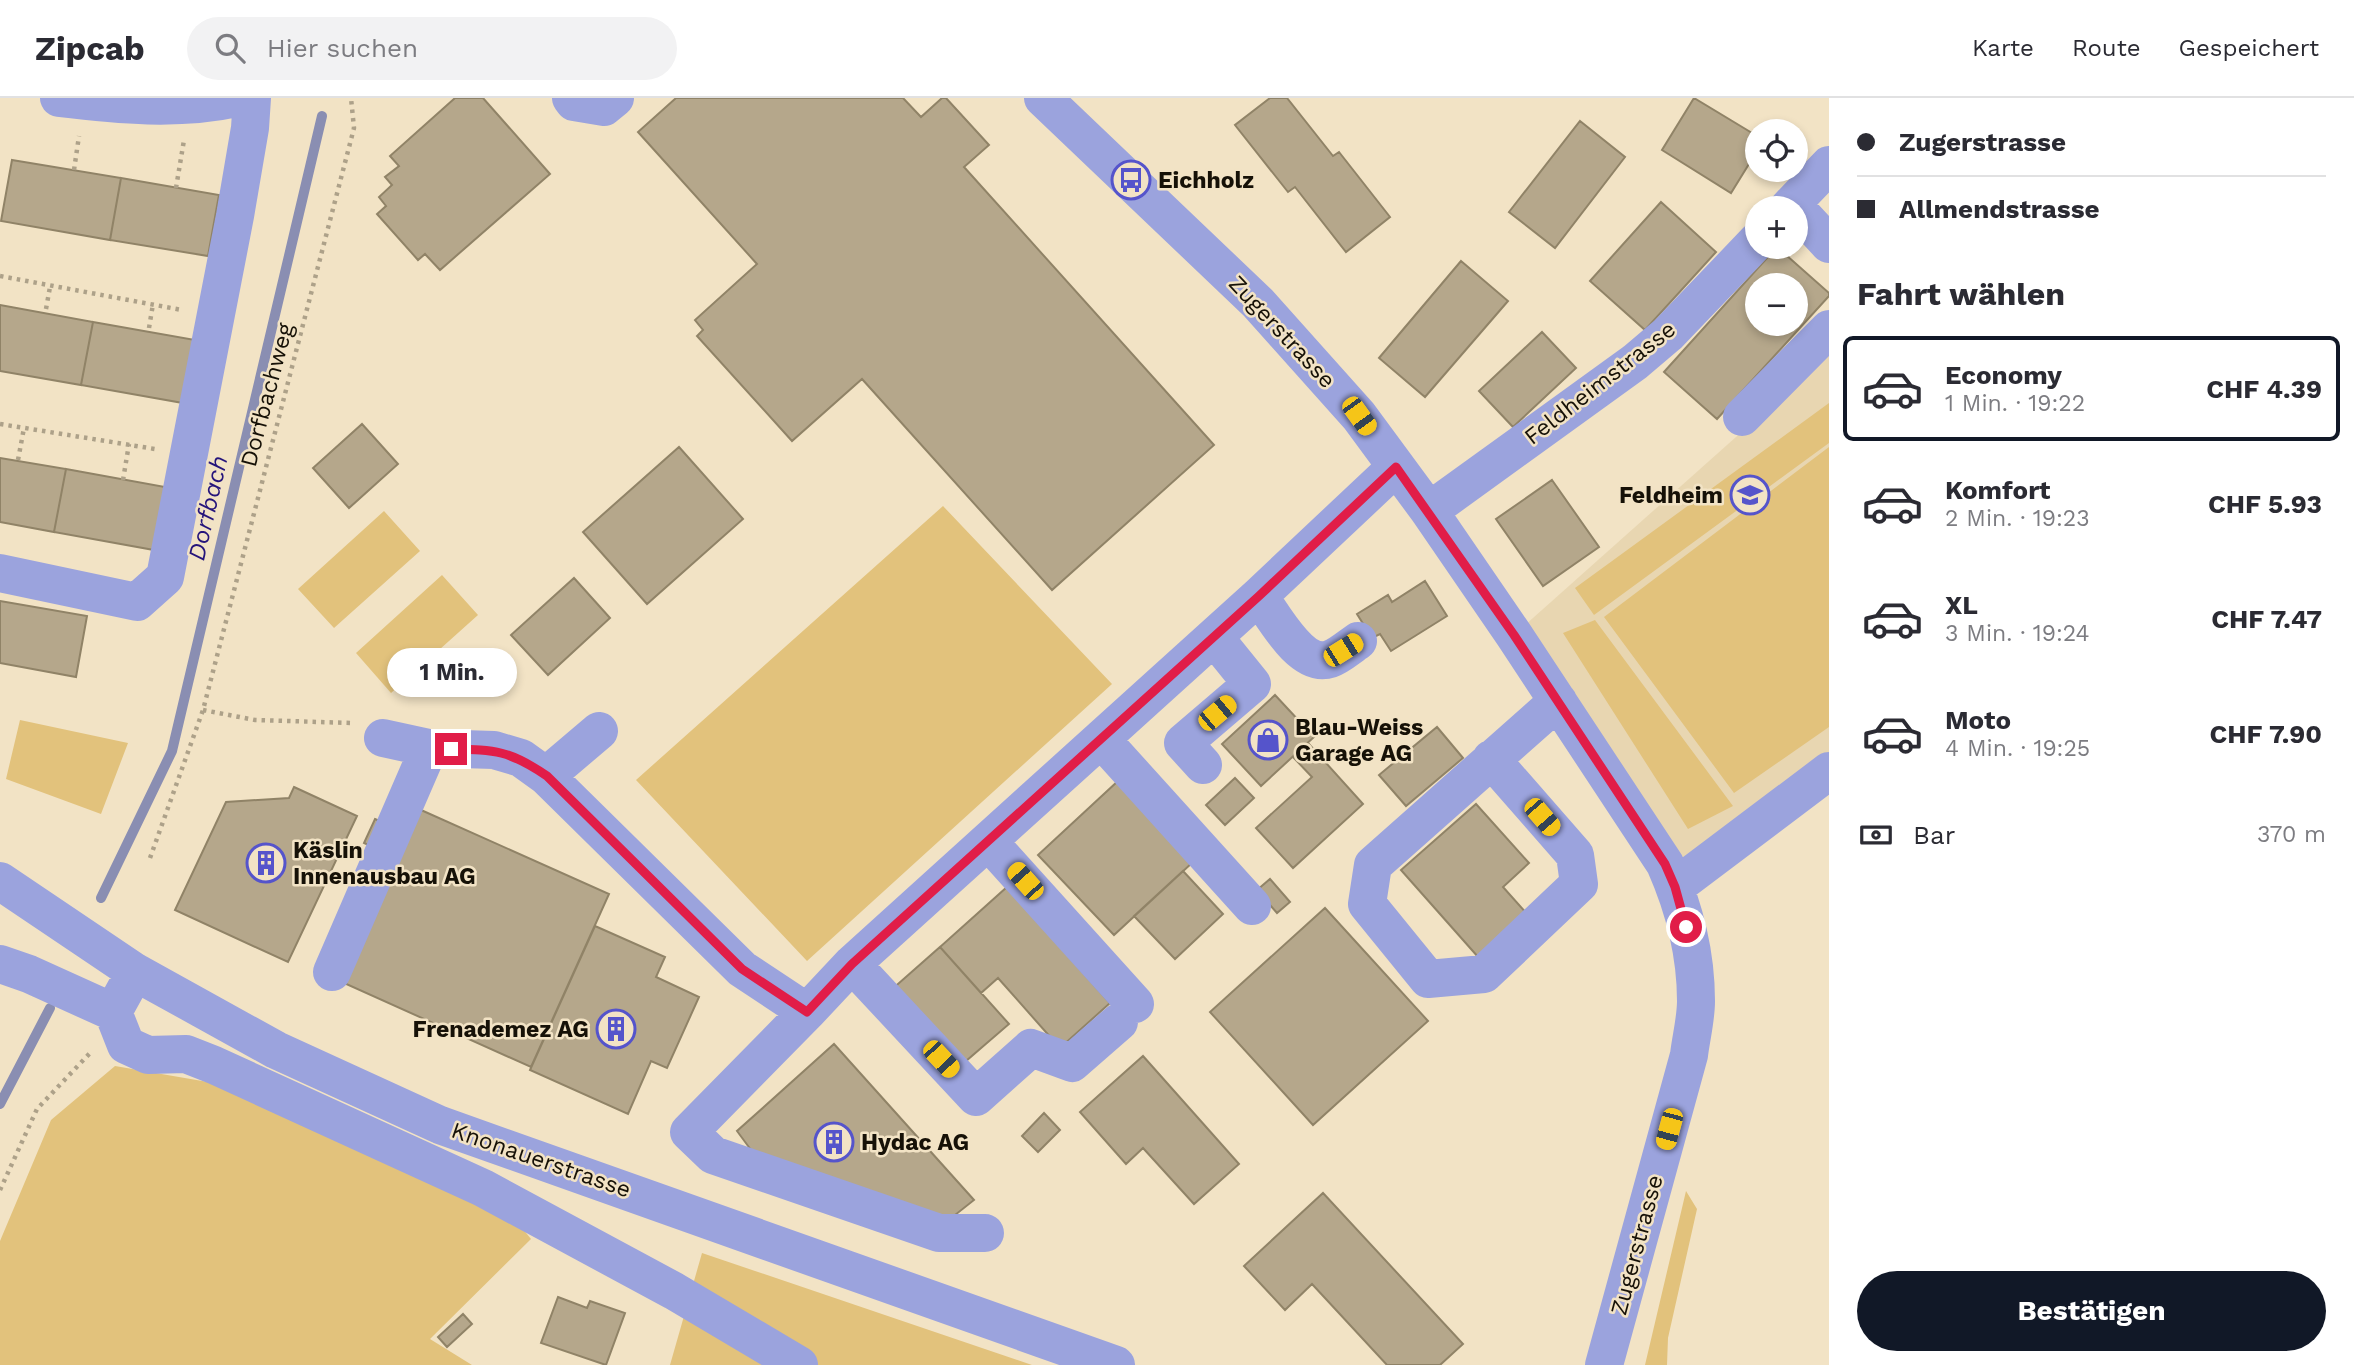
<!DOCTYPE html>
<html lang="de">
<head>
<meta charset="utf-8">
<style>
  body { margin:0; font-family:"Work Sans",sans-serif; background:#f2f2f3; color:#2b2b33; height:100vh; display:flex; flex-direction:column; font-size:26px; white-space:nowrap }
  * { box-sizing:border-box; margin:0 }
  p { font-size:23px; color:#7c7c81 }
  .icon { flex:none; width:38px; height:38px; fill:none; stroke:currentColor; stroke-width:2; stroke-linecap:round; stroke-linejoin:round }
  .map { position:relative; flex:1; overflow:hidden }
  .sheet { display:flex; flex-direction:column; background:#fff; width:525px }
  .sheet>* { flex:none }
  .guide { display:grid; align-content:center; height:154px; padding:0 28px; background:#fff }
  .buttons { position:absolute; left:1745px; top:21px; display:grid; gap:14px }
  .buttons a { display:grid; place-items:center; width:63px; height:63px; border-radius:50%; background:#fff; box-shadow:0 4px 10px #0003; font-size:35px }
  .end { position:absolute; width:32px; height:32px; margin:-16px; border:9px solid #e11d48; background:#fff; box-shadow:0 0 0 4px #fff }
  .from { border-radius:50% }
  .bubble { position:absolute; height:49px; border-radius:24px; background:#fff; box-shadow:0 4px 10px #0003; font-size:23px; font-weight:700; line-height:49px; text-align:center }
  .car { position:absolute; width:21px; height:42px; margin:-21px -10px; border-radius:9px; box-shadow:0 0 5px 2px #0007; background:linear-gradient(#f5c518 24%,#345 0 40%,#f5c518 0 76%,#345 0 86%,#f5c518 0) }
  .guide b { display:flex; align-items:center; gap:24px; height:66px; font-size:26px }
  .guide b+b { border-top:2px solid #e1e1e2 }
  .guide i { width:18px; height:18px; background:#2b2b33 }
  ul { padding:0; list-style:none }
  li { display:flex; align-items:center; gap:21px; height:105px; margin:0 14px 10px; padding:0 14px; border:4px solid transparent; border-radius:10px }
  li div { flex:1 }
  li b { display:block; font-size:26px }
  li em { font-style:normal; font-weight:700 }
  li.selected { border-color:#111827 }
  li>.icon { width:63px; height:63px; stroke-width:1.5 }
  h2 { padding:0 28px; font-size:32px; line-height:84px }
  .pay { display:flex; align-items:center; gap:18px; height:77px; padding:0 28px; font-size:26px }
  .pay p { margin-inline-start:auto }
  .button { display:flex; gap:14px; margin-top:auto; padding:14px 28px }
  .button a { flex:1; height:80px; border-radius:42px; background:#111827; color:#fff; font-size:28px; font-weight:700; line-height:80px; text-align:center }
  header { display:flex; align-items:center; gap:42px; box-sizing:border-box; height:98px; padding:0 35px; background:#fff; border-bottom:2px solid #e1e1e2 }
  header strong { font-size:33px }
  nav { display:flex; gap:38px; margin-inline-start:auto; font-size:24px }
  .search { width:490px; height:63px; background:#f2f2f3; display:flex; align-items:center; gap:18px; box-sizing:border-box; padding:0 24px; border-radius:38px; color:#7c7c81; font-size:26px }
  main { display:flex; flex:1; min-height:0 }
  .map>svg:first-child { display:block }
</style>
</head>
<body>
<header>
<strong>Zipcab</strong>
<div class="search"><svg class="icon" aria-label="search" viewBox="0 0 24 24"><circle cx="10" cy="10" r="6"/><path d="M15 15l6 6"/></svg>Hier suchen</div>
<nav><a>Karte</a><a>Route</a><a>Gespeichert</a></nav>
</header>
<main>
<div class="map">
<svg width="1829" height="1267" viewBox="0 0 1829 1267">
  <rect width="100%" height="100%" fill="#f2e3c5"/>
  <!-- built -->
  <path fill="#e8d6b1" d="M1829,256V673L1675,789L1514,537Z"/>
  <!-- green -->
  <path fill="#e2c27c" d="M1829,305V345L1594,517L1575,490Z
    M1829,349V629L1734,695L1604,519Z
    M943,408L1112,586L807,863L636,682Z
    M384,413L420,453L334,530L298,491Z
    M442,477L478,517L391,595L356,555Z
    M1595,522L1733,708L1688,731L1563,535Z
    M20,622L128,645L101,716L6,681Z
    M115,968L208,984L518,1125L531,1141L430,1241L472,1267H0V1143L51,1022Z
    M1686,1093L1697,1111L1668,1240L1667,1267H1645Z
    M702,1155L1032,1267H670Z"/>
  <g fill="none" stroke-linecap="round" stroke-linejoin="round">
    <!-- stream -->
    <path stroke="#8a8eb2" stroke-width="10" d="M101,800L172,653L322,18
      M0,1006L50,910"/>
  </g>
  <!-- building -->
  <path fill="#b5a78b" stroke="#908367" stroke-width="2" fill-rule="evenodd" d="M455,0H483L550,76L440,172L425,156L418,162L377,116L386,108L379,99L392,87L385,79L399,68L390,58Z
    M676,0H903L921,19L942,0H946L989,47L964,69L1214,347L1052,492L862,281L792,343L697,238L703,232L695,222L757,166L638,34Z
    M1270,0H1287L1333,58L1339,54L1390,119L1346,154L1295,89L1288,94L1235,27Z
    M1694,0L1757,38V53L1731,95L1662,52Z
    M1580,23L1625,59L1555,150L1509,114Z
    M12,62L121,80L110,142L1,123Z
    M121,80L219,97L208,158L110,142Z
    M1661,104L1716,154L1645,232L1590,183Z
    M1777,149L1829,195V198L1717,321L1664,274ZM1757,187H1796V226H1757Z
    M1461,163L1508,203L1425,299L1379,260Z
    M0,207L93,224L81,287L0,273Z
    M93,224L195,242L183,305L81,287Z
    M1542,234L1576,270L1513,329L1479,293Z
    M362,326L398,366L349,410L313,370Z
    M679,349L743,421L647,506L583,434Z
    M0,360L66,371L54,434L0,424Z
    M66,371L165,389L154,452L54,434Z
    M1552,382L1599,449L1543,488L1496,421Z
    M574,480L610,520L548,577L511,537Z
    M1425,483L1447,518L1391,553L1380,536L1372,540L1357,516L1388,497L1392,504Z
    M0,503L87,518L76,579L0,565Z
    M1275,597L1314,639L1261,688L1222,646Z
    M1437,629L1463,660L1406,708L1379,677Z
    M1308,645L1363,706L1293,770L1256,730L1312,679L1293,659Z
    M1235,680L1254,700L1225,727L1206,707Z
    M1118,683L1193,764L1114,837L1038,757Z
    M294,689L357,718L288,864L175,812L226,704L289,700Z
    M1476,706L1529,765L1503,789L1528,817L1479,860L1401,772Z
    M421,712L609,796L531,969L344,885Z
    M375,721L388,727L377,751L364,745Z
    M1183,773L1223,816L1175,861L1134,818Z
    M1270,781L1290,804L1277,815L1257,792Z
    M1007,789L1110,905L1060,950L998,880L981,895L940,849Z
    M1325,810L1428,923L1313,1027L1210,914Z
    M595,828L665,859L656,879L699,899L667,970L651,963L628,1016L530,972Z
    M940,849L1009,926L959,969L890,893Z
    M834,946L974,1102L950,1121L754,1056L737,1033Z
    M1143,958L1239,1066L1194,1106L1143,1050L1126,1066L1080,1014Z
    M1044,1015L1060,1032L1038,1054L1022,1038Z
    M1323,1095L1463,1246L1440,1267H1387L1312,1186L1285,1212L1244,1168Z
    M558,1199L587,1210L590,1203L625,1215L606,1267L541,1245Z
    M463,1216L472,1226L447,1249L438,1239Z"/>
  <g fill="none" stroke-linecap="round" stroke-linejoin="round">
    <!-- path -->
    <path stroke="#ada189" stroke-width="4.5" stroke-dasharray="3.5 5" stroke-linecap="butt" d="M74,72L79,38
      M176,90L184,42
      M0,178L182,212
      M46,211L50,189
      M149,230L153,206
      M0,326L155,351
      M18,362L24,330
      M123,382L129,346
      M203,612L255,622L352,625
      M150,760L203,612L354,30L351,0
      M0,1092L37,1011L91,954"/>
    <!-- minor -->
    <path stroke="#9ba3dd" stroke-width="38" d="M59,0C117,7 179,13 237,0
      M571,0L574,4L604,9L615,0
      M1043,0L1258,205L1359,318L1429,413L1514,537L1665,766C1684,809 1696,856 1696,903C1696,921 1691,940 1689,957L1604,1267
      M1792,106L1829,146
      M1788,110L1829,67
      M1742,319L1829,231
      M1429,413L1635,264L1668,236L1757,143
      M0,475L137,504L165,479L235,118L250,30L252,0
      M1259,498C1273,517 1301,571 1330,561C1339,558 1349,549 1358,543
      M383,640L429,650L494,652L521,660L546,678L742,871L807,914L852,866L1259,498L1396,369
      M1101,641L1252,808
      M1491,661L1575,757L1579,786L1484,876L1428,881L1367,806L1373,767L1558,603
      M1203,667L1183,645L1252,586L1214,539
      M546,678L599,633
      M988,743L1135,906
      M0,783L135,874L276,952L440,1027L1116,1267
      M1675,789L1829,673
      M0,866L29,876L113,914
      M852,866L976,999L1031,950L1072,965L1119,924
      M135,874L113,914L126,947L148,957L186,956L214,967L483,1090L674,1193L799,1267
      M332,874L429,650
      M807,914L689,1034L713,1057L939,1135H985"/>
  </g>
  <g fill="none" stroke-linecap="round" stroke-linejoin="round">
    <!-- route -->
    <path stroke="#e11d48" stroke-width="9" d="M451,651C495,652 509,652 547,678L742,871L807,914L852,866L1259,498L1396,369L1514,537L1665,766L1675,789L1686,829"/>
  </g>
  <!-- icons -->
  <defs>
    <symbol id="bus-ring" viewBox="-11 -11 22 22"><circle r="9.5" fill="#f2e3c5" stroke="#5554cb" stroke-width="1.5"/><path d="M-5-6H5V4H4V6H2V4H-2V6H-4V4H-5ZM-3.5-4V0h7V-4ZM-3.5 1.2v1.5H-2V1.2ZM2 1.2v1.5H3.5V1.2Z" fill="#5554cb"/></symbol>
    <symbol id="school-ring" viewBox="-11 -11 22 22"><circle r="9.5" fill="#f2e3c5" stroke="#5554cb" stroke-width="1.5"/><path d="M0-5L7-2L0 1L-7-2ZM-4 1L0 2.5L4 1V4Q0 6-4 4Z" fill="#5554cb"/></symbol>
    <symbol id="shop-ring" viewBox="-11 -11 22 22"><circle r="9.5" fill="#f2e3c5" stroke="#5554cb" stroke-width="1.5"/><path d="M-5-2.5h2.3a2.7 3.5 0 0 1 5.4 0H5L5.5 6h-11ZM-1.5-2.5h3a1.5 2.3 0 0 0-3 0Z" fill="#5554cb"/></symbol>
    <symbol id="building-ring" viewBox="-11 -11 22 22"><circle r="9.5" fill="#f2e3c5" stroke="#5554cb" stroke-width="1.5"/><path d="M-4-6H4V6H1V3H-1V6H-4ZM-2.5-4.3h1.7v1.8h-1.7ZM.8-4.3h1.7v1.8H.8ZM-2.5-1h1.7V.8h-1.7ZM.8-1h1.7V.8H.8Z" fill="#5554cb"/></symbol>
  </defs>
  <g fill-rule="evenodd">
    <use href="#bus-ring" x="1109" y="60" width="44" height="44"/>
    <use href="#school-ring" x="1728" y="375" width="44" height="44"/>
    <use href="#shop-ring" x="1246" y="620" width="44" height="44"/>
    <use href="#building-ring" x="244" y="743" width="44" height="44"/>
    <use href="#building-ring" x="594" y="909" width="44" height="44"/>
    <use href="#building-ring" x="812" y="1022" width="44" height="44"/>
  </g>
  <g text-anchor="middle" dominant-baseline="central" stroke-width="5" stroke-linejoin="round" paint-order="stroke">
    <!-- poi labels -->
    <g font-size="23" font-weight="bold" fill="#161107" stroke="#f2e3c5" text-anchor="start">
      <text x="1158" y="82">Eichholz</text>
      <text x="1723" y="397" text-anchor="end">Feldheim</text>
      <text x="1295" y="629">Blau-Weiss<tspan x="1295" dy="26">Garage AG</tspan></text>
      <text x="293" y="752">Käslin<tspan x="293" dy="26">Innenausbau AG</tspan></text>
      <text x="589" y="931" text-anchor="end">Frenademez AG</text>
      <text x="861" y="1044">Hydac AG</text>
    </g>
    <!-- street labels -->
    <g font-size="23" fill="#161107" stroke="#f2e3c5">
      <text transform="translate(1282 234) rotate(47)">Zugerstrasse</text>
      <text transform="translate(1600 285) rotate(-38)">Feldheimstrasse</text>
      <text transform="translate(267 297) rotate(-75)">Dorfbachweg</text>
      <text transform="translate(541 1062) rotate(19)">Knonauerstrasse</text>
      <text transform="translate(1637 1147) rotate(-75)">Zugerstrasse</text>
    </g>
    <!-- water labels -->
    <g font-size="24" font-style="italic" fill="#25147b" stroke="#f2e3c5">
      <text transform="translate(208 410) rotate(-77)">Dorfbach</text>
    </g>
  </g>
</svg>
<div class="buttons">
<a><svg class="icon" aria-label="locate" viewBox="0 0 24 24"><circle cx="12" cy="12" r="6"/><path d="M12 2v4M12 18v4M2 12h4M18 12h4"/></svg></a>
<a>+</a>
<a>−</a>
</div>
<i class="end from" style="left:1686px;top:829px"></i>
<i class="end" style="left:451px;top:651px"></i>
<div class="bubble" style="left:387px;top:550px;width:130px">1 Min.</div>
<i class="car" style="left:1359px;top:318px;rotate:144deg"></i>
<i class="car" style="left:1343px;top:552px;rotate:58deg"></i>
<i class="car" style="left:1217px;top:615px;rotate:50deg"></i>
<i class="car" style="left:1542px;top:719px;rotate:139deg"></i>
<i class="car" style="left:1025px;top:783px;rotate:318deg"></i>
<i class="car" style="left:941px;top:961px;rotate:137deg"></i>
<i class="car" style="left:1669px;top:1031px;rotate:195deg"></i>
</div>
<section class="sheet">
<div class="guide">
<b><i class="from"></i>Zugerstrasse</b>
<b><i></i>Allmendstrasse</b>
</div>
<h2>Fahrt wählen</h2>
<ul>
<li class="selected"><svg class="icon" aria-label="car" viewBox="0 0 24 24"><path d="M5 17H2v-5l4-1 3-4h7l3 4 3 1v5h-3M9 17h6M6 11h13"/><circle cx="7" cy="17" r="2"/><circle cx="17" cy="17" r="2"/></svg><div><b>Economy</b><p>1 Min. · 19:22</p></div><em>CHF 4.39</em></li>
<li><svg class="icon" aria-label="car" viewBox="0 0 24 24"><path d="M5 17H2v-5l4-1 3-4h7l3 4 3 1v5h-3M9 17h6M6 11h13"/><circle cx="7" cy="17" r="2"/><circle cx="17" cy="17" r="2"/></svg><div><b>Komfort</b><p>2 Min. · 19:23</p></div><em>CHF 5.93</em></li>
<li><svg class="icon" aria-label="car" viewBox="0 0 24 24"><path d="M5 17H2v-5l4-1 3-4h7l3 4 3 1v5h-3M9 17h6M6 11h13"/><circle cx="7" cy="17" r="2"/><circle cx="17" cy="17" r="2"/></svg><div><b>XL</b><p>3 Min. · 19:24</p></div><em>CHF 7.47</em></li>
<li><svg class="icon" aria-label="car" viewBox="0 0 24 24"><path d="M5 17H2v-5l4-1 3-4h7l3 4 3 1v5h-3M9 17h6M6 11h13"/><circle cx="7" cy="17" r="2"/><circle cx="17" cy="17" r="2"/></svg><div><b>Moto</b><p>4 Min. · 19:25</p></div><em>CHF 7.90</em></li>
</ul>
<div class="pay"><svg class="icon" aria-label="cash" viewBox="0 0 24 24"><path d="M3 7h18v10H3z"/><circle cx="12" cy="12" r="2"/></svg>Bar<p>370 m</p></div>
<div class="button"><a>Bestätigen</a></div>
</section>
</main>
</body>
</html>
